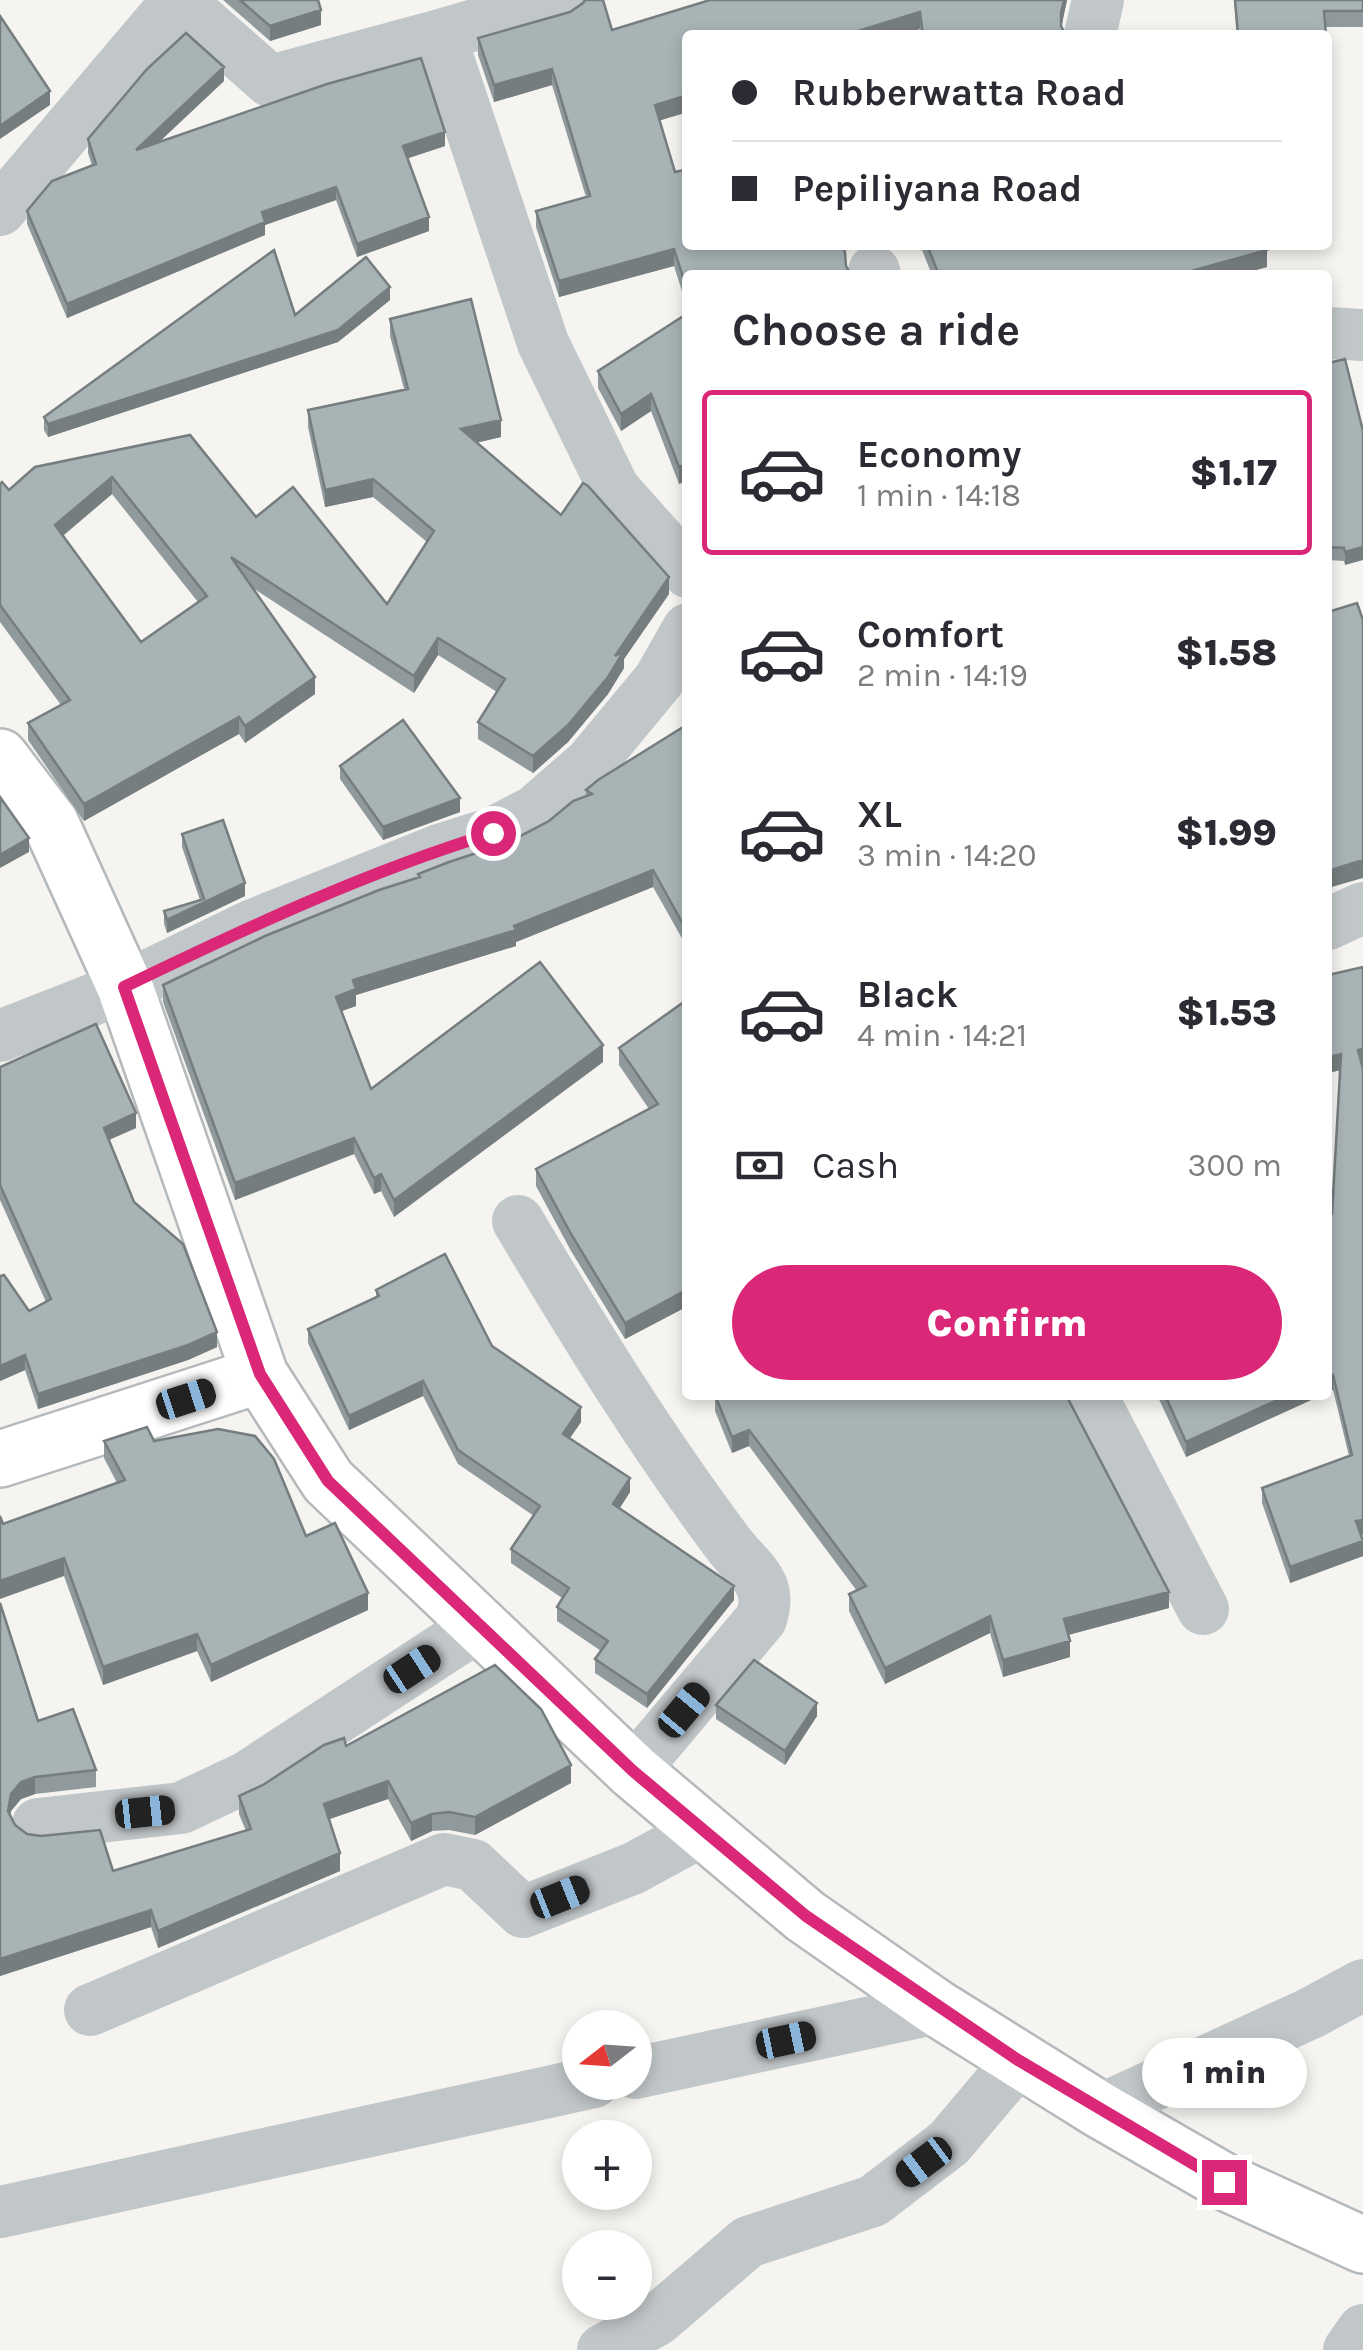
<!DOCTYPE html>
<html lang="en">
<head>
<meta charset="utf-8">
<style>
  body { margin:0; font-family:Karla,sans-serif; background:#f2f2f3; color:#2b2b33; height:100vh; display:flex; flex-direction:column; font-size:38px; white-space:nowrap }
  * { box-sizing:border-box; margin:0 }
  p { font-size:32px; color:#7c7c81 }
  .icon { flex:none; width:55px; height:55px; fill:none; stroke:currentColor; stroke-width:2; stroke-linecap:round; stroke-linejoin:round }
  .map { position:relative; flex:1; overflow:hidden }
  .details { position:absolute; left:682px; top:270px; width:650px; height:1130px; display:flex; flex-direction:column; background:#fff; border-radius:10px; box-shadow:0 5px 15px #0003 }
  .details>* { flex:none }
  .banner { position:absolute; left:682px; top:30px; width:650px; height:220px; border-radius:10px; box-shadow:0 5px 15px #0003; display:grid; align-content:center; height:220px; padding:0 50px; background:#fff }
  .needle { width:65px; rotate:253deg }
  .controls { position:absolute; left:562px; top:2010px; display:grid; gap:20px }
  .controls a { display:grid; place-items:center; width:90px; height:90px; border-radius:50%; background:#fff; box-shadow:0 5px 15px #0003; font-size:50px }
  .end { position:absolute; width:45px; height:45px; margin:-22px; border:12px solid #db2777; background:#fff; box-shadow:0 0 0 5px #fff }
  .from { border-radius:50% }
  .bubble { position:absolute; height:70px; border-radius:35px; background:#fff; box-shadow:0 5px 15px #0003; font-size:32px; font-weight:800; line-height:70px; text-align:center }
  .car { position:absolute; width:30px; height:60px; margin:-30px -15px; border-radius:12px; box-shadow:0 0 8px 2px #0007; background:linear-gradient(#222 24%,#8ab4d8 0 40%,#222 0 76%,#8ab4d8 0 86%,#222 0) }
  .banner b { display:flex; align-items:center; gap:35px; height:95px; font-size:38px }
  .banner b+b { border-top:2px solid #e1e1e2 }
  .banner i { width:25px; height:25px; background:#2b2b33 }
  ul { padding:0; list-style:none }
  li { display:flex; align-items:center; gap:30px; height:165px; margin:0 20px 15px; padding:0 30px; border:5px solid transparent; border-radius:10px }
  li div { flex:1 }
  li b { display:block; font-size:38px }
  li em { font-style:normal; font-weight:800 }
  li.selected { border-color:#db2777 }
  li>.icon { width:90px; height:90px; stroke-width:1.5 }
  h2 { padding:0 50px; font-size:45px; line-height:120px }
  .pay { display:flex; align-items:center; gap:25px; height:110px; padding:0 50px; font-size:38px }
  .pay p { margin-inline-start:auto }
  .cta { display:flex; gap:20px; margin-top:auto; padding:20px 50px }
  .cta a { flex:1; height:115px; border-radius:60px; background:#db2777; color:#fff; font-size:40px; font-weight:800; line-height:115px; text-align:center }
  .map>svg:first-child { display:block }
</style>
</head>
<body>
<div class="map">
<svg width="1363" height="2350" viewBox="0 0 1363 2350">
  <rect width="100%" height="100%" fill="#f5f4f0"/>
  <g fill="none" stroke-linecap="round" stroke-linejoin="round">
    <defs>
      <path id="major" d="M0,757L51,824L125,987L260,1375L328,1481L633,1771L805,1916L937,2008L1100,2110L1225,2182L1363,2245
        M0,1459L260,1375"/>
    </defs>
    <!-- major casing -->
    <use href="#major" stroke="#b4b9bc" stroke-width="60"/>
    <!-- minor -->
    <path stroke="#c1c6c9" stroke-width="52" d="M178,0L270,81L440,35L543,343L614,489L688,572
      M440,35L561,0
      M1090,35L1098,0
      M0,210L178,0
      M874,271L875,275
      M1328,333L1363,335
      M1328,924L1363,908
      M0,1036L125,987L253,925L439,850L493,833L535,811L590,763L659,680L688,629
      M518,1221C584,1332 650,1439 727,1542C748,1571 774,1581 761,1619L633,1771
      M1091,1395L1203,1609
      M38,1824L181,1808L247,1777L478,1626
      M90,2010L444,1859L473,1865L523,1912L634,1868L702,1831
      M635,2073L937,2008
      M1100,2110L1311,2013L1363,1985
      M0,2212L594,2082
      M603,2350L657,2320L748,2242L873,2201L949,2143L1019,2060
      M1349,2350L1363,2330"/>
    <!-- major -->
    <use href="#major" stroke="#fff" stroke-width="55"/>
  </g>
  <!-- wall -->
  <path fill="#909a9d" fill-rule="evenodd" d="M223,0H318L321,25L270,41Z
    M710,0H1067L1061,26L1066,35H921L920,29L899,35H688L660,120L688,275V310L674,266L559,297L536,227V211L586,197L552,85L494,102L478,55V38L612,30Z
    M1234,0H1363V27H1326V35H1237Z
    M224,81L158,142L445,146L408,158L429,231L357,257L336,200L265,225V235L67,318L27,224V211L92,166L88,153V139Z
    M920,245H1019L1021,248L1267,267L1237,275H932Z
    M390,300L338,342L48,437L44,430V417L295,315Z
    M688,313V480L679,484L651,411L621,431L598,388V371Z
    M390,319L501,437L476,443L561,515L669,594L624,659V668L608,694L568,742L533,773L478,739V722L497,692L438,655L414,693L253,588L315,694L245,743L239,734L84,821L28,740V723L61,705L0,622V484L9,490L190,435L256,517L387,604L427,542L373,497L325,507L308,427V410L404,389L390,336ZM112,494L198,602L141,642L63,536Z
    M1328,363L1363,431L1345,565L1344,561L1328,560Z
    M688,724V949L653,887L516,942V946L356,995V1006L342,1011L371,1089L603,1062L394,1217L381,1191L374,1194L354,1154L235,1200L163,1002V985L418,878V874L507,843L549,821L586,796V790Z
    M340,766L460,812L383,840L340,779Z
    M182,834L245,896L167,933L164,924V911L200,900L182,847Z
    M688,961V983L685,979V962Z
    M1363,967V1535L1361,1536L1363,1556L1290,1583L1262,1503V1488L1349,1456L1333,1390L1332,1214L1340,1070L1328,1073Z
    M688,999V1306L625,1339L571,1251L536,1186V1169L649,1109L619,1065V1048Z
    M0,1067L136,1128L109,1140L134,1202L217,1347L188,1360L38,1409L25,1370L0,1381V1276L29,1311L46,1302L0,1200Z
    M376,1290L492,1346L581,1422L570,1438L630,1492L620,1508L734,1600L647,1708L595,1673V1659L601,1651L557,1621V1607L562,1598L511,1563V1549L534,1516L458,1464L423,1396L349,1430L308,1343V1329L376,1297Z
    M715,1395L1169,1608L1068,1635L1070,1657L1003,1677L990,1633L885,1684L849,1611V1594L857,1591L749,1446L732,1453L715,1411Z
    M1157,1395H1322L1186,1457Z
    M104,1441H154L306,1536L368,1610L211,1682L197,1651L103,1685L64,1576L3,1524L117,1483L104,1458Z
    M0,1603L38,1721L96,1770V1787L35,1794L21,1799L11,1811L10,1815L15,1825L27,1834L113,1871L246,1831L239,1814V1796L346,1746L571,1783L475,1835L449,1830L432,1831L411,1841L388,1799L329,1819L340,1871L158,1948L151,1927L0,1976Z
    M716,1705L817,1716L785,1765L716,1719Z"/>
  <!-- shaded-wall -->
  <path fill="#767d7f" d="M1064,0H1067L1061,29V13Z
    M321,10V25L270,41V26Z
    M920,12V29L899,35H845Z
    M224,67V81L136,164V150Z
    M552,69V85L494,102V85Z
    M50,91V105L0,139V126Z
    M688,95V112L655,122V105Z
    M445,132V146L403,160V146Z
    M336,187V200L265,225V235L67,318V304L262,212Z
    M429,217V231L357,257V244Z
    M674,249V266L559,297V281Z
    M1267,250V267L1237,275H1177Z
    M390,287V300L338,342L48,437V424Z
    M651,394V411L621,431V414Z
    M501,420V437L461,446V429Z
    M688,464V480L679,484V467Z
    M112,477V494L55,542V525Z
    M373,479V497L325,507V490Z
    M1363,547V560L1345,565V552Z
    M669,577V594L624,659V668L608,694L568,742L533,773V756L615,656Z
    M438,638V655L414,693V676Z
    M315,677V694L245,743V726Z
    M239,717V734L84,821V804Z
    M460,798V812L383,840V827Z
    M29,838V852L0,868V855Z
    M1363,860V878L1328,888V871Z
    M653,870V887L516,942V946L356,995V1006L336,1013V997L353,980L514,926Z
    M245,883V896L167,933V920Z
    M603,1045V1062L394,1217V1200Z
    M1363,1049V1064L1358,1066V1050Z
    M1341,1054V1070L1328,1073V1057Z
    M136,1113V1128L104,1142V1128Z
    M354,1138V1154L235,1200V1183Z
    M381,1174V1191L374,1194V1178Z
    M688,1289V1306L625,1339V1323Z
    M217,1332V1347L188,1360L38,1409V1394Z
    M25,1355V1370L0,1381V1366Z
    M1333,1375V1390L1328,1393V1377Z
    M423,1381V1396L349,1430V1416Z
    M1288,1395H1322L1186,1457V1442Z
    M581,1407V1422L563,1448V1434Z
    M749,1430V1446L732,1453V1437Z
    M630,1478V1492L613,1518V1504Z
    M1363,1520V1535L1356,1537V1521Z
    M1363,1541V1556L1290,1583V1567Z
    M64,1558V1576L0,1599V1581Z
    M734,1586V1600L647,1708V1694Z
    M1169,1592V1608L1064,1636V1619Z
    M368,1593V1610L211,1682V1665Z
    M990,1616V1633L885,1684V1668Z
    M197,1634V1651L103,1685V1667Z
    M1070,1641V1657L1003,1677V1660Z
    M817,1703V1716L785,1765V1751Z
    M571,1765V1783L475,1835V1817Z
    M35,1777V1794L21,1799L11,1811L8,1828V1811L11,1794L21,1782Z
    M388,1781V1799L324,1821V1804Z
    M432,1814V1831L411,1841V1823Z
    M340,1853V1871L158,1948V1931Z
    M151,1910V1927L0,1976V1959Z"/>
  <!-- building -->
  <path fill="#a8b3b6" stroke="#767d7f" stroke-width="2.5" fill-rule="evenodd" d="M240,0H318L321,10L270,26Z
    M585,0H603L612,30L710,0H1064L1061,13V26L1066,35H923L920,12L845,35H688V95L655,105L675,172L688,169V245H841L845,252L846,266L851,275H688V293L674,249L559,281L536,211L590,196L552,69L494,85L478,38L570,12L583,3Z
    M1235,0H1363V11H1324L1326,35H1238Z
    M0,16L50,91L0,126Z
    M186,33L224,67L136,150L327,84L421,58L445,132L403,146L429,217L357,244L336,187L262,212L265,222L67,304L27,211L52,181L96,164L88,139L147,69Z
    M927,245H1019L1021,248L1028,245H1265L1267,250L1177,275H939Z
    M274,250L295,315L366,257L390,287L338,330L48,424L44,417Z
    M471,299L501,420L461,429L561,515L583,483L588,486L669,577L615,656L624,651L608,677L568,725L533,756L478,722L505,679L438,638L414,676L231,557L315,677L245,726L239,717L84,804L28,723L70,700L0,605V484L2,482L9,490L35,467L190,435L256,517L293,487L387,604L434,531L373,479L325,490L308,410L408,389L390,319ZM112,477L207,596L141,642L55,525Z
    M688,313V464L679,467L651,394L621,414L598,371Z
    M1345,359L1363,431V547L1345,552L1344,548L1328,547V363Z
    M1357,603L1363,620V860L1328,871V612Z
    M403,720L460,798L383,827L340,766Z
    M688,724V933L653,870L514,926L516,930L353,980L356,989L336,997L371,1089L540,962L603,1045L394,1200L381,1174L374,1178L354,1138L235,1183L163,985L265,936L379,890L420,877L418,874L449,862L507,843L549,821L573,801L592,794L586,790L598,780Z
    M0,797L29,838L0,855Z
    M223,820L245,883L167,920L164,911L204,899L182,834Z
    M1363,967V1049L1358,1050L1363,1069V1520L1356,1521L1363,1541L1290,1567L1262,1488L1352,1455L1333,1375L1328,1377V1215L1332,1214L1341,1054L1328,1057V975Z
    M688,999V1289L625,1323L571,1234L536,1169L658,1104L619,1048Z
    M96,1024L136,1113L104,1128L134,1202L183,1244L217,1332L188,1345L38,1394L25,1355L0,1366V1276L4,1275L29,1311L51,1299L0,1185V1067Z
    M445,1254L492,1346L581,1407L563,1434L630,1478L613,1504L734,1586L647,1694L595,1659L608,1641L557,1607L569,1588L511,1549L540,1506L458,1450L423,1381L349,1416L308,1329L379,1296L376,1290Z
    M715,1395H1066L1169,1592L1064,1619L1070,1641L1003,1660L990,1616L885,1668L849,1594L866,1586L749,1430L732,1437Z
    M1165,1395H1288L1186,1442Z
    M147,1427L154,1441L218,1429L255,1436L274,1459L306,1536L335,1523L368,1593L211,1665L197,1634L103,1667L64,1558L0,1581V1516L3,1524L125,1480L104,1441Z
    M0,1603L38,1721L73,1709L96,1770L35,1777L21,1782L11,1794L8,1811L15,1825L27,1834L41,1836L100,1830L113,1871L251,1829L239,1796L263,1785L324,1745L344,1738L346,1746L495,1665L541,1709L571,1765L475,1817L449,1812L432,1814L411,1823L388,1781L324,1804L340,1853L158,1931L151,1910L0,1959Z
    M754,1660L817,1703L785,1751L716,1705Z"/>
  <g fill="none" stroke-linecap="round" stroke-linejoin="round">
    <!-- route -->
    <path stroke="#db2777" stroke-width="12" d="M493,833C366,872 244,929 124,987L260,1374L328,1481L633,1771L806,1916L1018,2060L1224,2182"/>
  </g>
</svg>
<div class="controls">
<a><svg class="needle" viewBox="-14 -14 28 28"><path d="M0-13l5 13h-10z" fill="#e53935"/><path d="M0 13l5-13h-10z" fill="#7c7c81"/></svg></a>
<a>+</a>
<a>−</a>
</div>
<i class="end from" style="left:493px;top:833px"></i>
<i class="end" style="left:1224px;top:2182px"></i>
<div class="bubble" style="left:1142px;top:2038px;width:165px">1 min</div>
<i class="car" style="left:186px;top:1399px;rotate:72deg"></i>
<i class="car" style="left:412px;top:1669px;rotate:57deg"></i>
<i class="car" style="left:684px;top:1710px;rotate:40deg"></i>
<i class="car" style="left:145px;top:1812px;rotate:84deg"></i>
<i class="car" style="left:560px;top:1897px;rotate:68deg"></i>
<i class="car" style="left:786px;top:2040px;rotate:78deg"></i>
<i class="car" style="left:924px;top:2162px;rotate:233deg"></i>
<div class="banner">
<b><i class="from"></i>Rubberwatta Road</b>
<b><i></i>Pepiliyana Road</b>
</div>
<section class="details">
<h2>Choose a ride</h2>
<ul>
<li class="selected"><svg class="icon" aria-label="car" viewBox="0 0 24 24"><path d="M5 17H2v-5l4-1 3-4h7l3 4 3 1v5h-3M9 17h6M6 11h13"/><circle cx="7" cy="17" r="2"/><circle cx="17" cy="17" r="2"/></svg><div><b>Economy</b><p>1 min · 14:18</p></div><em>$1.17</em></li>
<li><svg class="icon" aria-label="car" viewBox="0 0 24 24"><path d="M5 17H2v-5l4-1 3-4h7l3 4 3 1v5h-3M9 17h6M6 11h13"/><circle cx="7" cy="17" r="2"/><circle cx="17" cy="17" r="2"/></svg><div><b>Comfort</b><p>2 min · 14:19</p></div><em>$1.58</em></li>
<li><svg class="icon" aria-label="car" viewBox="0 0 24 24"><path d="M5 17H2v-5l4-1 3-4h7l3 4 3 1v5h-3M9 17h6M6 11h13"/><circle cx="7" cy="17" r="2"/><circle cx="17" cy="17" r="2"/></svg><div><b>XL</b><p>3 min · 14:20</p></div><em>$1.99</em></li>
<li><svg class="icon" aria-label="car" viewBox="0 0 24 24"><path d="M5 17H2v-5l4-1 3-4h7l3 4 3 1v5h-3M9 17h6M6 11h13"/><circle cx="7" cy="17" r="2"/><circle cx="17" cy="17" r="2"/></svg><div><b>Black</b><p>4 min · 14:21</p></div><em>$1.53</em></li>
</ul>
<div class="pay"><svg class="icon" aria-label="cash" viewBox="0 0 24 24"><path d="M3 7h18v10H3z"/><circle cx="12" cy="12" r="2"/></svg>Cash<p>300 m</p></div>
<div class="cta"><a>Confirm</a></div>
</section>
</div>
</body>
</html>
